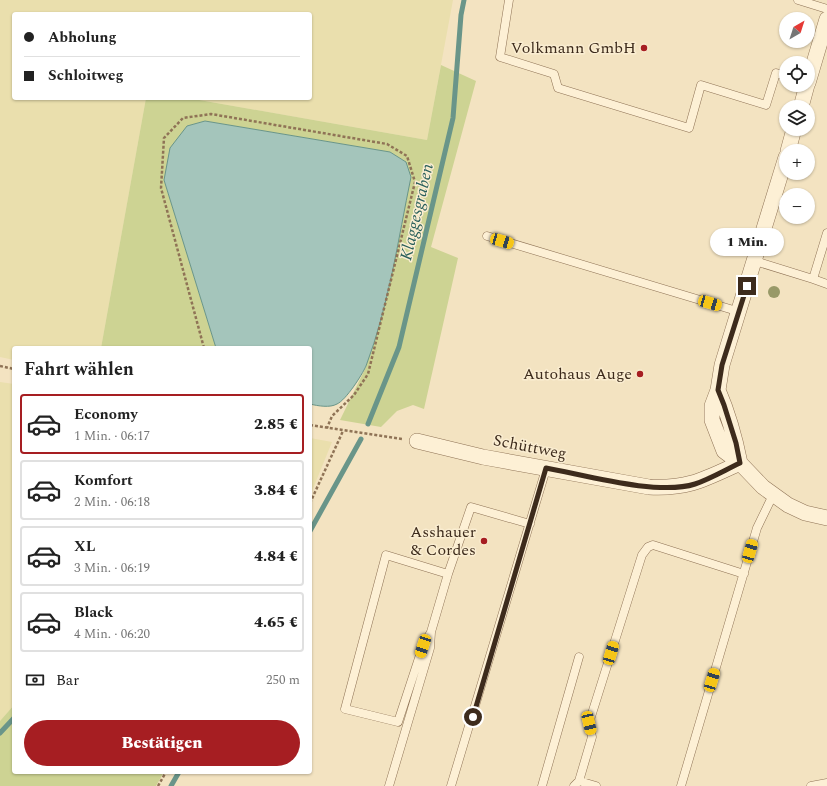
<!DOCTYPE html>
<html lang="de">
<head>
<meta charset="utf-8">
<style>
  body { margin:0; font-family:Spectral,serif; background:#f2f2f2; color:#222; height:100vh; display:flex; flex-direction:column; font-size:15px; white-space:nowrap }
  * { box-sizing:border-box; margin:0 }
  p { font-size:13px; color:#767676 }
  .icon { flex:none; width:22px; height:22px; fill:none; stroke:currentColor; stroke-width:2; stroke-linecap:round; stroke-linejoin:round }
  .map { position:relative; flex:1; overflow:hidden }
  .panel { position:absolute; left:12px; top:346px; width:300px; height:428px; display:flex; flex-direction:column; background:#fff; border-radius:4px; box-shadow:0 1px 3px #0004 }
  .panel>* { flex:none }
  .top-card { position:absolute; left:12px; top:12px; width:300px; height:88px; border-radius:4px; box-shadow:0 1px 3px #0004; display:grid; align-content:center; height:88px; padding:0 12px; background:#fff }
  .needle { width:26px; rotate:39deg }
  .controls { position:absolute; left:779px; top:12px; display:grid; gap:8px }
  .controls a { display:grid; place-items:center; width:36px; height:36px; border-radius:50%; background:#fff; box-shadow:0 1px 3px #0004; font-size:20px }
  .end { position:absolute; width:18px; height:18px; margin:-9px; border:5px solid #3d2b1c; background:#fff; box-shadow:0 0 0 2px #fff }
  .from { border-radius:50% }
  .bubble { position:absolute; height:28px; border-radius:14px; background:#fff; box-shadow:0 1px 3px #0004; font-size:13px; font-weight:800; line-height:28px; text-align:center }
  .car { position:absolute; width:12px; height:24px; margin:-12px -6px; border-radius:5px; box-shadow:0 0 3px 1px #0007; background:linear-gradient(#f5c518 24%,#345 0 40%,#f5c518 0 76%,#345 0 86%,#f5c518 0) }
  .top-card b { display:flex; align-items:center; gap:14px; height:38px; font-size:15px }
  .top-card b+b { border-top:1px solid #e0e0e0 }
  .top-card i { width:10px; height:10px; background:#222 }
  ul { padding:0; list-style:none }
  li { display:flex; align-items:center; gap:12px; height:60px; margin:0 8px 6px; padding:0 4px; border:2px solid #e0e0e0; border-radius:4px }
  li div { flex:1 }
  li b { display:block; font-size:15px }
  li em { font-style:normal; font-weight:800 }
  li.selected { border-color:#a61e22 }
  li>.icon { width:36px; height:36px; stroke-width:1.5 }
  h2 { padding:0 12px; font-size:18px; line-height:48px }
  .pay { display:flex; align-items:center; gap:10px; height:44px; padding:0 12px; font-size:15px }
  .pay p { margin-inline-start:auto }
  .action { display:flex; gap:8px; margin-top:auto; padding:8px 12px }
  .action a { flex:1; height:46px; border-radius:24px; background:#a61e22; color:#fff; font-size:16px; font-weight:800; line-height:46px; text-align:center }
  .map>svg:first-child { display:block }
</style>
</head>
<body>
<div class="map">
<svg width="827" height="786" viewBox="0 0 827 786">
  <rect width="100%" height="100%" fill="#f3e3c1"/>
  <!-- farmland -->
  <path fill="#eadfad" d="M0,0H453L427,140L188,98H310V14H14V98H146L101,348H14V360L0,357Z
    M0,382L14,384V705L0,721Z
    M310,438L332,442L310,496Z"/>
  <!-- green -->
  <path fill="#cdd393" d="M441,65L476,81L431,247L458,258L424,409L413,405L397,411L381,427L340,420L366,367L406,162L390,152L205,121L187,126L164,180L216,348H101L146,98H188L427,140Z
    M14,705V772H164L156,786H0V721Z"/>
  <!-- water -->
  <path fill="#a4c5bb" stroke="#699589" d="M205,121L390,152L406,162L411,177C398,240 389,305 366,366C362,375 346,400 337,404C330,408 318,406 310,404V348H216L164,180L170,148L187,126Z"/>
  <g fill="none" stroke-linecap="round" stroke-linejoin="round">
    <!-- stream -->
    <path stroke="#699589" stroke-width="5" d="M368,424L399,347L453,118L461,15L464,0
      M310,531L361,439
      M0,733L14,718
      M171,786L179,772"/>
    <defs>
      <path id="lane" d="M509,0L500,57L554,74L558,88L689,128L701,85L766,105L776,73L786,76
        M798,0L827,9
        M827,233L813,279L827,284
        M487,236L740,312
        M755,261L813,279
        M431,632L423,646L398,722L345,709L386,555L448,574L471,507L530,524
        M579,781L596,786
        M389,786L430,648L431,632L448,574
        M451,786L546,469
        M542,786L579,657
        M574,786L579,781L592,737L589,723L642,555L648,547L653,545L744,574
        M681,786L757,528L773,495
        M811,786L827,783"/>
      <path id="street" d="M808,83L827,19
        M801,107L807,85
        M788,151L794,129
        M786,157L722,365L718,390L712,406V420L724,451L740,463L763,487L788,505L805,513L827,518
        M718,390C728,413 735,438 740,463
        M417,441L483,457L649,487C689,489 705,479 740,463"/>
    </defs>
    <!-- lane casing -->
    <use href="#lane" stroke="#8f7356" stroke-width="9"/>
    <!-- street casing -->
    <use href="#street" stroke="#8f7356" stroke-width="16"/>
    <!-- path -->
    <path stroke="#8f7356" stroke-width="2.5" stroke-dasharray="3 2" stroke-linecap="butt" d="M204,348L161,188L164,138L183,118L211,114L387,144L407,156L415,182L368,374L354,395L332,416L327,428
      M0,366L14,369
      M310,425L402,439
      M310,503L343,431
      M158,786L166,772"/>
    <!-- lane -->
    <use href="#lane" stroke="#fdf0d5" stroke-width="8"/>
    <!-- street -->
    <use href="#street" stroke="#fdf0d5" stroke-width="15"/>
  </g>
  <!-- trees -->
  <circle fill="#989968" cx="774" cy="292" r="6"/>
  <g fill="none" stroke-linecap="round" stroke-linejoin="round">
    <!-- route -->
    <path stroke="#3d2b1c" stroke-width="5" d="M473,717L546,468C585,475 658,496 695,484C710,479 725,470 740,463L736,443L724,405L718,390L722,365L747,286"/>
  </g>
  <!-- markers -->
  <g fill="#a61e22" stroke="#faedd1" stroke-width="1.5">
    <circle cx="644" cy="48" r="4"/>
    <circle cx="640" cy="374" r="4"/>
    <circle cx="484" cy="541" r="4"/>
  </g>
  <g text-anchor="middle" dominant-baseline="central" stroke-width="3" stroke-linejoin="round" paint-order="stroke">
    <!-- poi labels -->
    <g font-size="16" fill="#3d2b1c" stroke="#faedd1" text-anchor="end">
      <text x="636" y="48">Volkmann GmbH</text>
      <text x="632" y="374">Autohaus Auge</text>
      <text x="476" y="532">Asshauer<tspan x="476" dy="18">&amp; Cordes</tspan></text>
    </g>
    <!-- street labels -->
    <g font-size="16" fill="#3d2b1c" stroke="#faedd1">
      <text transform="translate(530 447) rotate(11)">Schüttweg</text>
    </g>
    <!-- water labels -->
    <g font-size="17" font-style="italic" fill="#295f5a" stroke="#faedd1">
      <text transform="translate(417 212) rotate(-77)">Klaggesgraben</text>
    </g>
  </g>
</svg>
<div class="controls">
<a><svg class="needle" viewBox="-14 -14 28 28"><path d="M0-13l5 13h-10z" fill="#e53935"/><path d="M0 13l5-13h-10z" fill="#767676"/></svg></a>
<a><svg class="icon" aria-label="locate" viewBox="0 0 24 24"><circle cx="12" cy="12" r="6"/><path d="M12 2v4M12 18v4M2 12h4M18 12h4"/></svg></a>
<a><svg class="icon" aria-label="layers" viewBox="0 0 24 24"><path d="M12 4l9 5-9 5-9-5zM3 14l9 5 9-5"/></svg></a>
<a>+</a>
<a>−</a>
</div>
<i class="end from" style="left:473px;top:717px"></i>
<i class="end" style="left:747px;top:286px"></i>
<div class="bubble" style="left:710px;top:228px;width:74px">1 Min.</div>
<i class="car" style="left:502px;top:241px;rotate:106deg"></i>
<i class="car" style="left:710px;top:303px;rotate:106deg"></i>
<i class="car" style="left:750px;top:551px;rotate:16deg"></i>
<i class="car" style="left:423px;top:646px;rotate:198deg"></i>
<i class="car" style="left:611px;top:653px;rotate:17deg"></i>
<i class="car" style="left:712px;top:680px;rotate:17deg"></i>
<i class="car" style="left:589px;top:723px;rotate:167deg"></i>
<div class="top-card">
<b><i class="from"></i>Abholung</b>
<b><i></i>Schloitweg</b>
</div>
<section class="panel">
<h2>Fahrt wählen</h2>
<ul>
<li class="selected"><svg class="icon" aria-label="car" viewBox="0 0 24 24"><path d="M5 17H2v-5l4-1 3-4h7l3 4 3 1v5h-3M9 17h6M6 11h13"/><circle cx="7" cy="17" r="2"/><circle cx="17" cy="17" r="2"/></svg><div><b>Economy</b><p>1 Min. · 06:17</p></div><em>2.85 €</em></li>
<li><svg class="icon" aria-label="car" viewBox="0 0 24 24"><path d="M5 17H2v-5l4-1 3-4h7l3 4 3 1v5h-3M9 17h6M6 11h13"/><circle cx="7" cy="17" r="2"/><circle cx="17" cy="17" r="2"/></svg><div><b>Komfort</b><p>2 Min. · 06:18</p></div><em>3.84 €</em></li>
<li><svg class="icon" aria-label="car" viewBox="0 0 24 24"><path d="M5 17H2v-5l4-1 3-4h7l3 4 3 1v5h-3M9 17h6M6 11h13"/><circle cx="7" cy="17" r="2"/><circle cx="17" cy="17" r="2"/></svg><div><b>XL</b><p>3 Min. · 06:19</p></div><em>4.84 €</em></li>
<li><svg class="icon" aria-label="car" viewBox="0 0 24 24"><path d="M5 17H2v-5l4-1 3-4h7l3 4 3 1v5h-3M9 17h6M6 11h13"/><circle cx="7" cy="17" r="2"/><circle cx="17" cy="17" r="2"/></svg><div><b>Black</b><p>4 Min. · 06:20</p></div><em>4.65 €</em></li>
</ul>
<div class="pay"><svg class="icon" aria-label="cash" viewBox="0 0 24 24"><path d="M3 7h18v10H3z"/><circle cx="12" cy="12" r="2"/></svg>Bar<p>250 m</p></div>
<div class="action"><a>Bestätigen</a></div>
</section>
</div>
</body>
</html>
